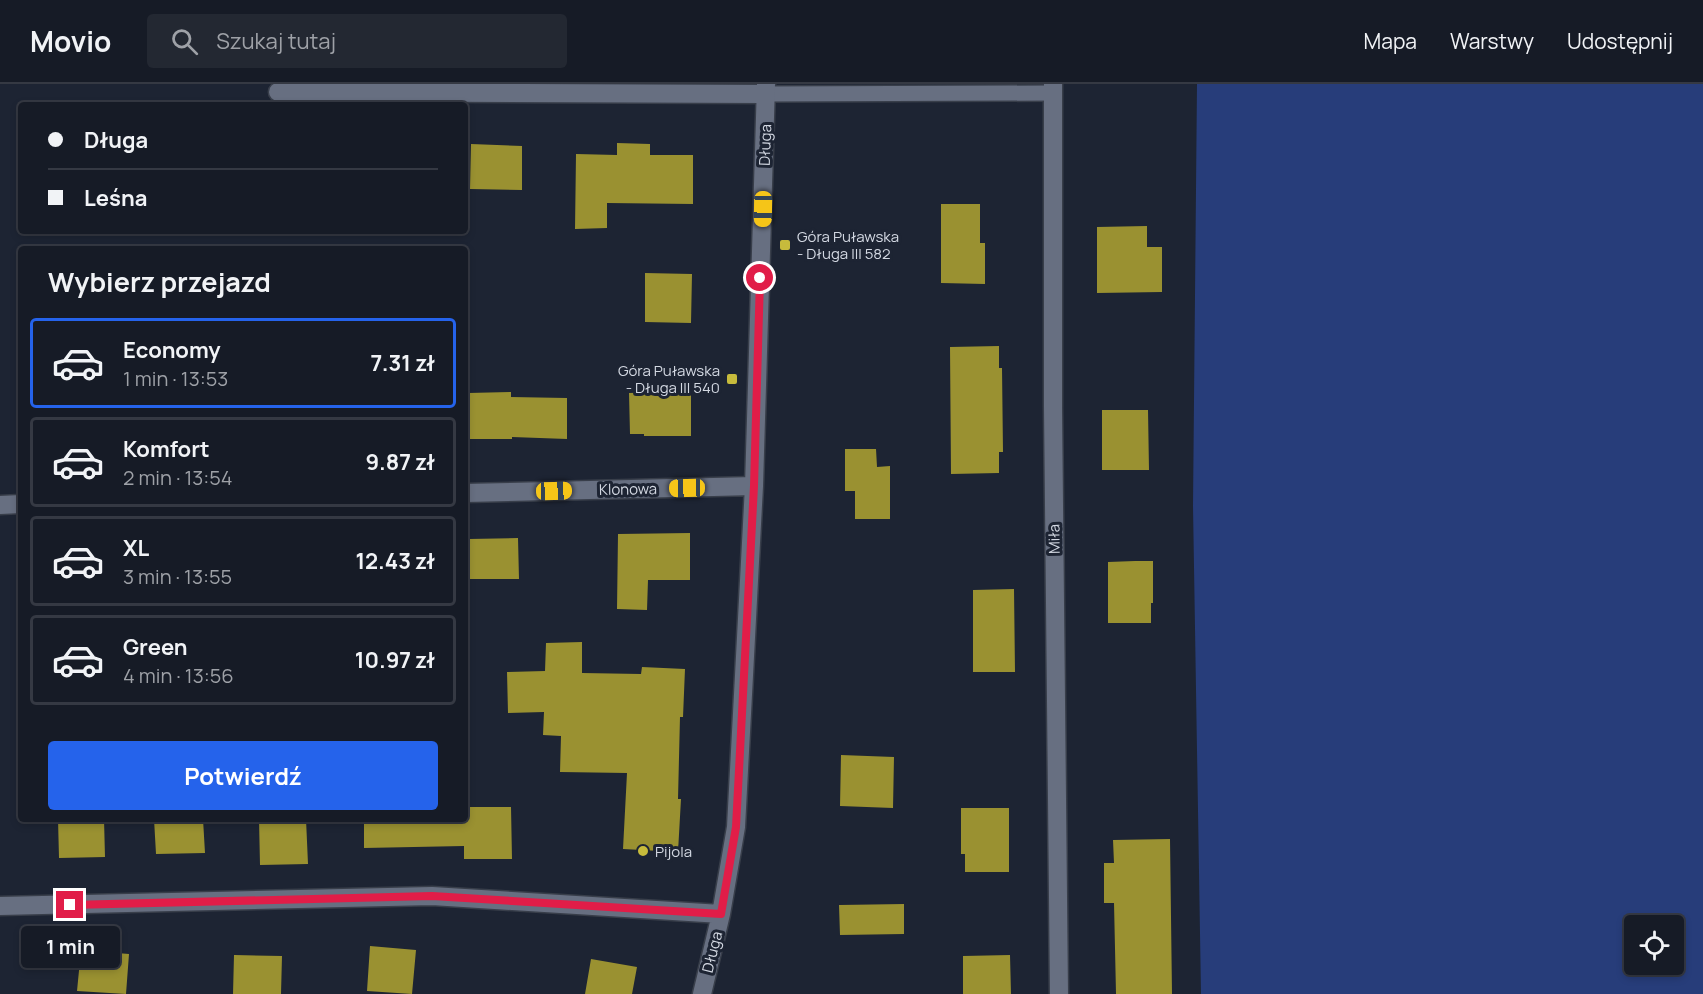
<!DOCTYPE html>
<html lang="pl">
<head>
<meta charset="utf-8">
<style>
  body { margin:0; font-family:Manrope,sans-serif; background:#232832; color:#f1f3f6; height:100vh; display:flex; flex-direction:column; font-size:22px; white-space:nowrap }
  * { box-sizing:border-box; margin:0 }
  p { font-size:20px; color:#9ea1a7 }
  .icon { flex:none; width:33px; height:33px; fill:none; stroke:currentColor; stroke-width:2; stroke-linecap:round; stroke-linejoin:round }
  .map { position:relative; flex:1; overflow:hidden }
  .sheet { position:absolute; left:18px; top:162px; width:450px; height:576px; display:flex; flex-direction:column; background:#161b26; border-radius:6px; box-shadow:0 3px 9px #0003,0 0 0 2px #353943 }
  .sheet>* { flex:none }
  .banner { position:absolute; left:18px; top:18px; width:450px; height:132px; border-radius:6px; box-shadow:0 3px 9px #0003,0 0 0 2px #353943; display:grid; align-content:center; height:132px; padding:0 30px; background:#161b26 }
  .fabs { position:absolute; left:1624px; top:831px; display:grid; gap:12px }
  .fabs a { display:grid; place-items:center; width:60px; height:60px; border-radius:6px; background:#161b26; box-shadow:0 3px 9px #0003,0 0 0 2px #353943; font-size:30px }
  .end { position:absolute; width:27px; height:27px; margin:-14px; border:8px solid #e11d48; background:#fff; box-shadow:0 0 0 3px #fff }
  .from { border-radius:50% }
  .bubble { position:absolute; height:42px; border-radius:6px; background:#161b26; box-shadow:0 3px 9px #0003,0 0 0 2px #353943; font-size:20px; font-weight:700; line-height:42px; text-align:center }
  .car { position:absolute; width:18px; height:36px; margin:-18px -9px; border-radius:8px; box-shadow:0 0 4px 2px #0007; background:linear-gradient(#f5c518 24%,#345 0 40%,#f5c518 0 76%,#345 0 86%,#f5c518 0) }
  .banner b { display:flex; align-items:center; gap:21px; height:57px; font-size:22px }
  .banner b+b { border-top:2px solid #353943 }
  .banner i { width:15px; height:15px; background:#f1f3f6 }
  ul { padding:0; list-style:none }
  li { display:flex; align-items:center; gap:18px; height:90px; margin:0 12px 9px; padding:0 18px; border:3px solid #353943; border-radius:6px }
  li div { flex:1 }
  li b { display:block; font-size:22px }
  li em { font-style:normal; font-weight:700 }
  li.current { border-color:#2563eb }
  li>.icon { width:54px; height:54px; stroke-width:1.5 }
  h2 { padding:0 30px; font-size:27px; line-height:72px }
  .button { display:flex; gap:12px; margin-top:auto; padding:12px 30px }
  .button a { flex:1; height:69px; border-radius:6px; background:#2563eb; color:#fff; font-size:24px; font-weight:700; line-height:69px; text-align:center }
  header { display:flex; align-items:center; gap:36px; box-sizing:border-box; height:84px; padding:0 30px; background:#161b26; border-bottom:2px solid #353943 }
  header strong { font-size:28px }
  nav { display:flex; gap:33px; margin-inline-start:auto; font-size:21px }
  .search { width:420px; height:54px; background:#232832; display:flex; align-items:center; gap:15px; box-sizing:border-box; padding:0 21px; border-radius:6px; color:#9ea1a7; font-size:22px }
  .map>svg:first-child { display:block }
</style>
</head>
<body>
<header>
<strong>Movio</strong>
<div class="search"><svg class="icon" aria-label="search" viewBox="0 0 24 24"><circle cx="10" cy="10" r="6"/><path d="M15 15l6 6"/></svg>Szukaj tutaj</div>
<nav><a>Mapa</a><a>Warstwy</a><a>Udostępnij</a></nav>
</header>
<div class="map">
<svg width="1703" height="910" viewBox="0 0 1703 910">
  <rect width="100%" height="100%" fill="#1d2433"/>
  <!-- green -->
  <path fill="#273d7a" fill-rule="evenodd" d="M1197,0H1703V910H1201L1193,422ZM1635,842H1674V880H1635Z"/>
  <!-- building -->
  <path fill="#9a9131" d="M617,59L650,60V71H693V120L607,119V144L575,145L576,70L617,71Z
    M471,60L522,62V106L470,105Z
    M941,120H980V159H985V200L941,199Z
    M1147,142V163H1162V208L1097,209V143Z
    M645,189L692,190L691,239L645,238Z
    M999,262V284H1002L1003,368H999V389L951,390L950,263Z
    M511,308V313L567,314V355L512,353V355H468V309Z
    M691,308V352H644V350H630L629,309Z
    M1102,326H1148L1149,386H1102Z
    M845,365H876L877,383L890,382V435H855V407H845Z
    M690,449V496H648L647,526L617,525L618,450Z
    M518,454L519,495H470L469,455Z
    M1135,477H1153V519H1151V539H1108V478Z
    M1014,505L1015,588H973V506Z
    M582,558V589L641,590L642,583L685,585L683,633H680L678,715H681L678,768L623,765L627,689L560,688L561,652L543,651L544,628L508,629L507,588L545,587L546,559Z
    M841,671L894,673L893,724L840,722Z
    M465,723H511L512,775H464V762L364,764V735H465Z
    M961,724H1009V788H965V770H961Z
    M58,735H104L105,773L59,774Z
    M154,735H203L205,769L156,770Z
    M259,735H306L308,780L260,781Z
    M1170,755L1172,910H1116L1114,819H1104V779H1114L1113,756Z
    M904,820V850L840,851L839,821Z
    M370,862L416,866L412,910L367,907Z
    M81,866L129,870L126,910L77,907Z
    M234,871L282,872L281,910H233Z
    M1010,871L1011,910H963V872Z
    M591,875L637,883L632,910H585Z"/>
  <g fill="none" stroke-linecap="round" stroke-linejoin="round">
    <defs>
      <path id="lane" d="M766,10L1053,9"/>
      <path id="street" d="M1053,0V323L1059,910
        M278,8L766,10
        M465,409L754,402
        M0,421L21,420
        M0,822L432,812L721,830
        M702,910L721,830L736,743L754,402L766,0"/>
    </defs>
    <!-- lane casing -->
    <use href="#lane" stroke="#383e4a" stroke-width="18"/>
    <!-- street casing -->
    <use href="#street" stroke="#383e4a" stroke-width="21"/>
    <!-- lane -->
    <use href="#lane" stroke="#676f81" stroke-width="15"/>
    <!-- street -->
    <use href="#street" stroke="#676f81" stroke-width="18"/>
  </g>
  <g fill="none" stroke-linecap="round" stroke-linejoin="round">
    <!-- route -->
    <path stroke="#e11d48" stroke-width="8" d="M70,821L432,812L721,830L736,743L754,402L760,194"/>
  </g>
  <!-- markers -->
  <g fill="#c7bb3c" stroke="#1d2433" stroke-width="2">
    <rect x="779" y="155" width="12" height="12" rx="3"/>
    <rect x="726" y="289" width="12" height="12" rx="3"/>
    <circle cx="643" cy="767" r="6"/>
  </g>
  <g text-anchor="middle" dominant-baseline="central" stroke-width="6" stroke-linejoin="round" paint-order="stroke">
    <!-- street labels -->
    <g font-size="15" fill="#d3d8e2" stroke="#1d2433">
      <text transform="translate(765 61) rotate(-88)">Długa</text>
      <text transform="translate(628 405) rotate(-1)">Klonowa</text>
      <text transform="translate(1054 455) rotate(-91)">Miła</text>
      <text transform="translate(712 868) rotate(-76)">Długa</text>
    </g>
    <!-- poi labels -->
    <g font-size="15" fill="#d3d8e2" stroke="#1d2433" text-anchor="start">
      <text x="797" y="152">Góra Puławska<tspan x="797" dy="17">- Długa III 582</tspan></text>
      <text x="720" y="286" text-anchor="end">Góra Puławska<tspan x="720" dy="17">- Długa III 540</tspan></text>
      <text x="655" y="767">Pijola</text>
    </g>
  </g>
</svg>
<div class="fabs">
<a><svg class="icon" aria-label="locate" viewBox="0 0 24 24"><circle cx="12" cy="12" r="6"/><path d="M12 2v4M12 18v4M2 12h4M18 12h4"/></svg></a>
</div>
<i class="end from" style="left:760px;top:194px"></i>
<i class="end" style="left:70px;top:821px"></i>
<div class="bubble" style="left:21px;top:842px;width:99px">1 min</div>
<i class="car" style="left:763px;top:125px;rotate:181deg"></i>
<i class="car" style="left:687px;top:404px;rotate:269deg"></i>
<i class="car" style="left:554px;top:407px;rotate:88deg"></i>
<div class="banner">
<b><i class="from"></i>Długa</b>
<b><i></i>Leśna</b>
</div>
<section class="sheet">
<h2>Wybierz przejazd</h2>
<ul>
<li class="current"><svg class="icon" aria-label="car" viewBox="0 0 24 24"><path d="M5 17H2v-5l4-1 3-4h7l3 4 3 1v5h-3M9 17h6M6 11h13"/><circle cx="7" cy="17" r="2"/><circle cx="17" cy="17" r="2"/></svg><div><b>Economy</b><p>1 min · 13:53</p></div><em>7.31 zł</em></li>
<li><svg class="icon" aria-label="car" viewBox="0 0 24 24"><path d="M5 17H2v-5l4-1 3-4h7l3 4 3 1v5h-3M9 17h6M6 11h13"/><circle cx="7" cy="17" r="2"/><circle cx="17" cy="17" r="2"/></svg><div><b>Komfort</b><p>2 min · 13:54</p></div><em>9.87 zł</em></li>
<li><svg class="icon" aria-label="car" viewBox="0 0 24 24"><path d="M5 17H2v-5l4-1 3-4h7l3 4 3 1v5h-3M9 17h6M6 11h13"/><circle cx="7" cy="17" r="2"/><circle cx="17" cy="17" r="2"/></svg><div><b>XL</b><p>3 min · 13:55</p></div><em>12.43 zł</em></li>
<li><svg class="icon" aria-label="car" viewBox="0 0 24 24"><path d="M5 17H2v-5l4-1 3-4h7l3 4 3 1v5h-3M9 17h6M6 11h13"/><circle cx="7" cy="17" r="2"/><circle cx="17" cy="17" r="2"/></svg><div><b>Green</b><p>4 min · 13:56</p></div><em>10.97 zł</em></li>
</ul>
<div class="button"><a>Potwierdź</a></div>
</section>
</div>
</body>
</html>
